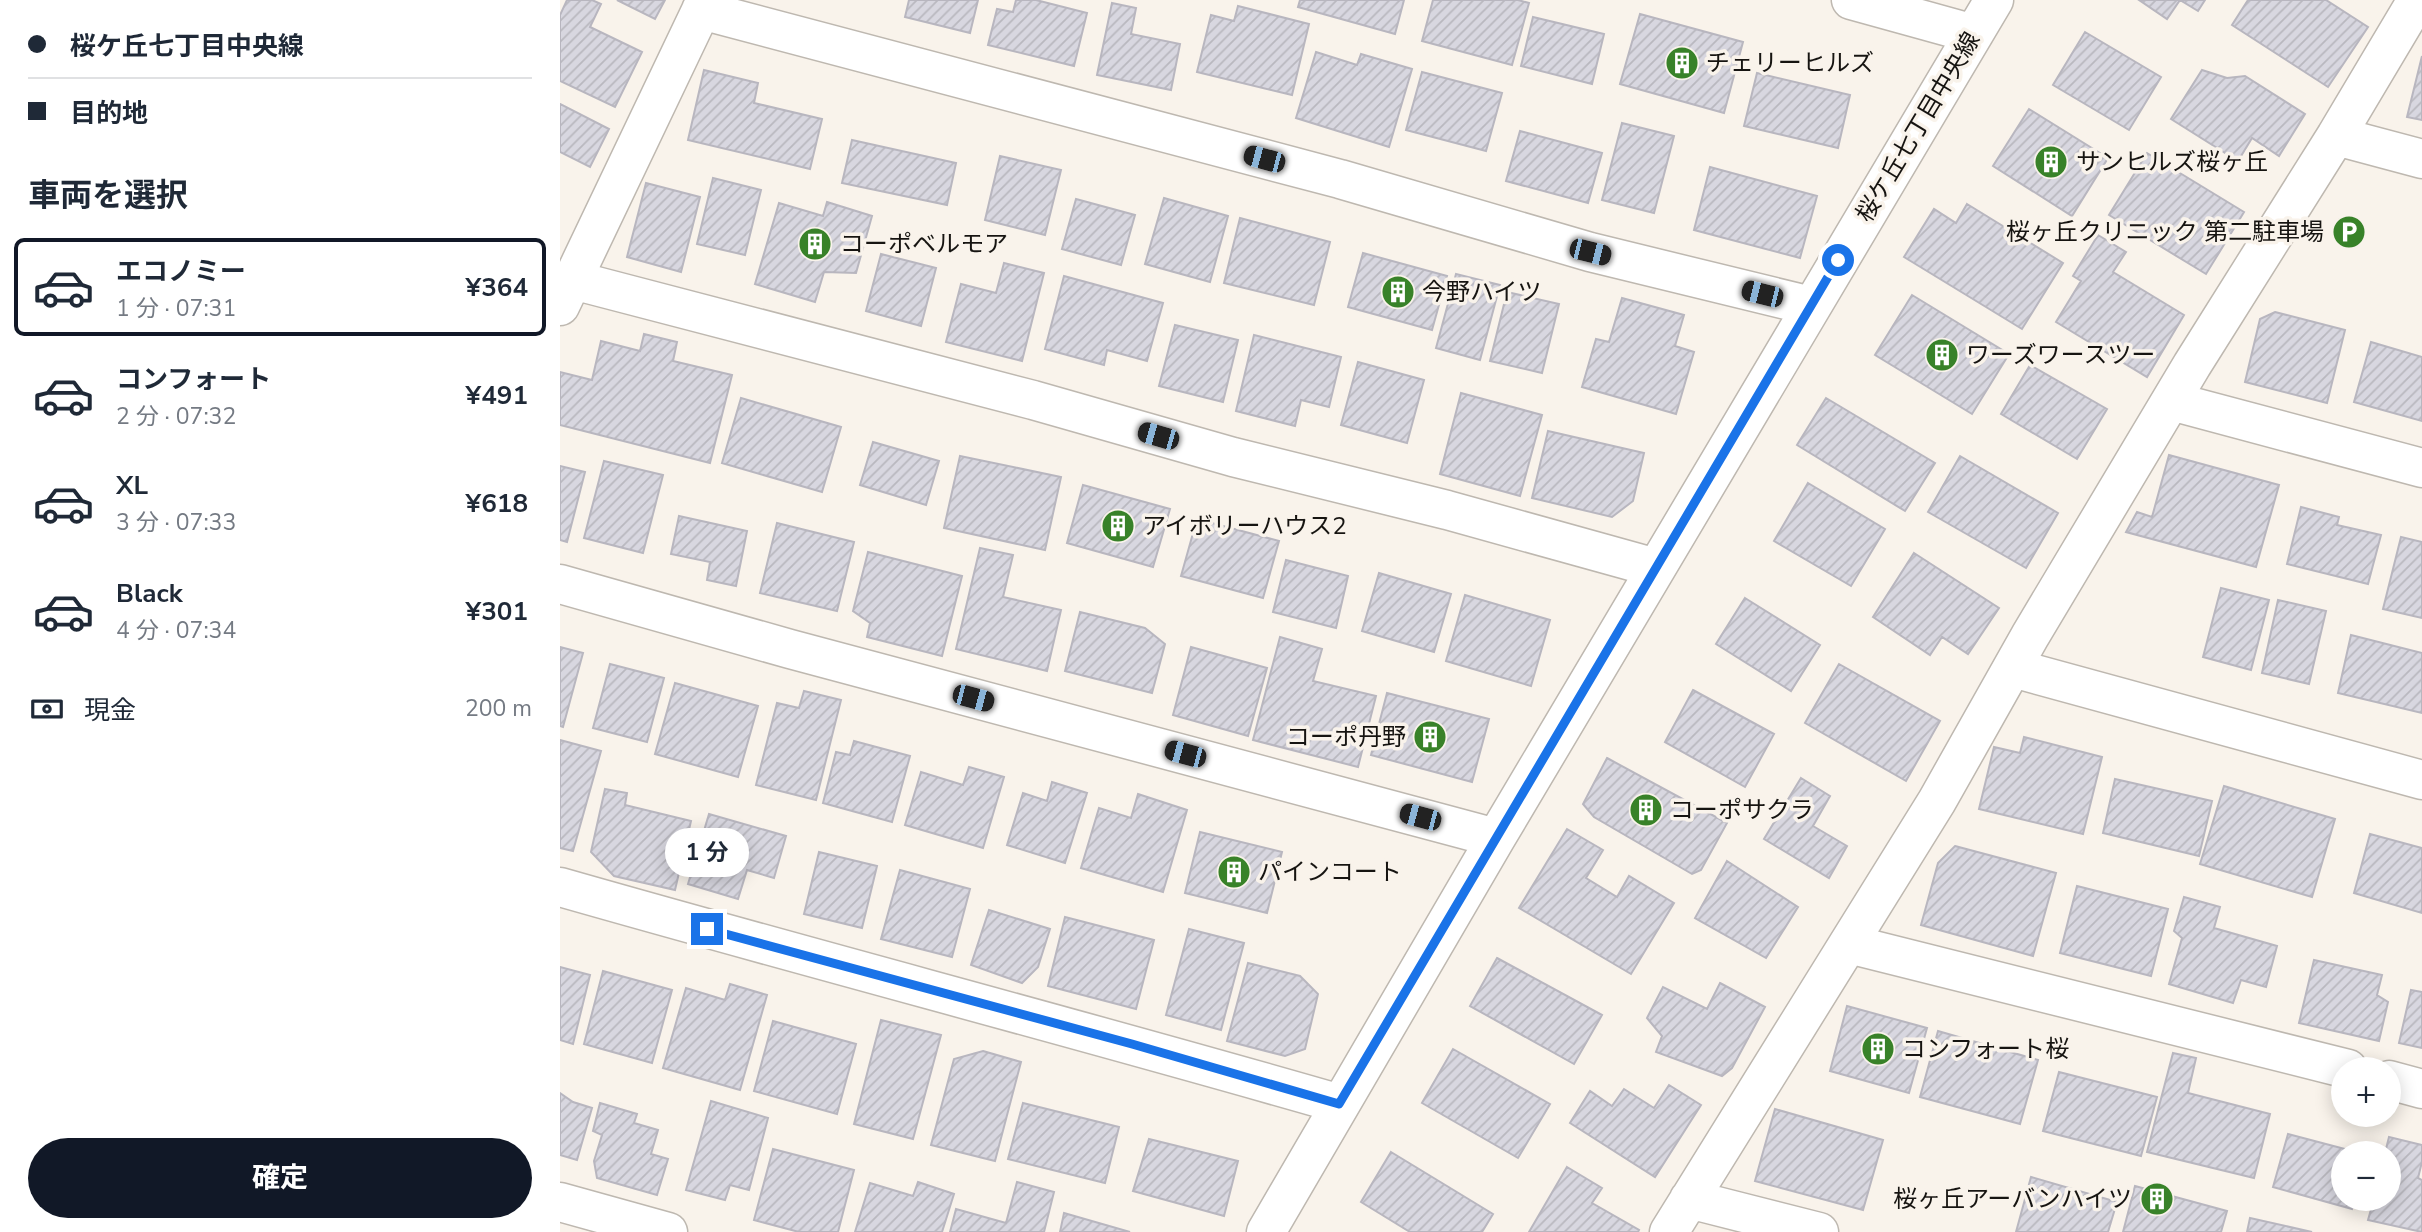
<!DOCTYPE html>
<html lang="ja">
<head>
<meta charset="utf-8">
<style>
  body { margin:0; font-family:"Nunito Sans","Noto Sans JP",sans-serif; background:#f2f2f3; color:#1f2937; height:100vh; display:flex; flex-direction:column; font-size:26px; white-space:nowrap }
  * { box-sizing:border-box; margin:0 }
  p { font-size:23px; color:#747a83 }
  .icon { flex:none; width:38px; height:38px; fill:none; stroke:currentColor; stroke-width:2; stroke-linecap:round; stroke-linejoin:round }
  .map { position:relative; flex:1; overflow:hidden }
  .side { display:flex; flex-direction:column; background:#fff; width:560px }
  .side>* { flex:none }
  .hud { display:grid; align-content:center; height:154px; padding:0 28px; background:#fff }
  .fabs { position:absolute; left:1771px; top:1057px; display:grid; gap:14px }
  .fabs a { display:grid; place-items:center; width:70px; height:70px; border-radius:50%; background:#fff; box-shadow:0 4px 18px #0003; font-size:35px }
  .end { position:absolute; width:32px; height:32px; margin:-16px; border:9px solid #1a73e8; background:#fff; box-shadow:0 0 0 4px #fff }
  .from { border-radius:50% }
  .bubble { position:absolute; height:49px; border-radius:24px; background:#fff; box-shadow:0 4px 18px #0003; font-size:23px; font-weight:700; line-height:49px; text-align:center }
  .car { position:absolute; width:21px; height:42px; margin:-21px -10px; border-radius:9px; box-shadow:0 0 5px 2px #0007; background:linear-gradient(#222 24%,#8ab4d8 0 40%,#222 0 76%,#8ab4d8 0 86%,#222 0) }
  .hud b { display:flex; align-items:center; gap:24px; height:66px; font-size:26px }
  .hud b+b { border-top:2px solid #e0e1e3 }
  .hud i { width:18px; height:18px; background:#1f2937 }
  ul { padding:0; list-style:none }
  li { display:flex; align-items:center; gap:21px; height:98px; margin:0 14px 10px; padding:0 14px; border:4px solid transparent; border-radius:10px }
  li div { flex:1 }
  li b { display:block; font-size:26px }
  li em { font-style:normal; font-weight:700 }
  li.on { border-color:#111827 }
  li>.icon { width:63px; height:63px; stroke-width:1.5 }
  h2 { padding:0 28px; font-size:32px; line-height:84px }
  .pay { display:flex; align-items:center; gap:18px; height:77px; padding:0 28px; font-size:26px }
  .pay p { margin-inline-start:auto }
  .primary-button { display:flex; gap:14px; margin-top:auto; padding:14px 28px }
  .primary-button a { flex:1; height:80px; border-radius:42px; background:#111827; color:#fff; font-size:28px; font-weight:700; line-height:80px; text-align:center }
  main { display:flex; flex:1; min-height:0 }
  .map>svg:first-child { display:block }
</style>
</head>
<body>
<main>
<section class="side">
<div class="hud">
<b><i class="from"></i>桜ケ丘七丁目中央線</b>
<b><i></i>目的地</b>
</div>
<h2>車両を選択</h2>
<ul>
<li class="on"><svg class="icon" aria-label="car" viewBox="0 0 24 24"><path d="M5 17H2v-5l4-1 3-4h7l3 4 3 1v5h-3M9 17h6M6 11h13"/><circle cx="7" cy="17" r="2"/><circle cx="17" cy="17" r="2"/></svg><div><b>エコノミー</b><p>1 分 · 07:31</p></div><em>¥364</em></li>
<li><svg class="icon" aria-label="car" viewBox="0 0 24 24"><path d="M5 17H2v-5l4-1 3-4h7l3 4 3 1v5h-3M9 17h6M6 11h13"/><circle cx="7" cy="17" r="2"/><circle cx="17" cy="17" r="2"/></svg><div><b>コンフォート</b><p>2 分 · 07:32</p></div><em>¥491</em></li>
<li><svg class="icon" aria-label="car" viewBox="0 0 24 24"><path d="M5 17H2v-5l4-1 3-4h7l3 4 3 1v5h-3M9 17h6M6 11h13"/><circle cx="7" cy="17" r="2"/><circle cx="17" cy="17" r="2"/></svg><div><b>XL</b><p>3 分 · 07:33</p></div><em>¥618</em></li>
<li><svg class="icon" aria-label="car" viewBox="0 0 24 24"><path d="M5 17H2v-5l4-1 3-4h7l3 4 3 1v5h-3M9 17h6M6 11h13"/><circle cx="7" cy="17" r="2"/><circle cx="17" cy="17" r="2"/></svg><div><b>Black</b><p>4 分 · 07:34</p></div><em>¥301</em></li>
</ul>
<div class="pay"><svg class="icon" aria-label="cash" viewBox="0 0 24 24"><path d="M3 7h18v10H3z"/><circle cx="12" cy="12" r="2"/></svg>現金<p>200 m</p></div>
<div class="primary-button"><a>確定</a></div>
</section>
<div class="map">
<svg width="1862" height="1232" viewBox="0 0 1862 1232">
  <defs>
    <pattern id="building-hatch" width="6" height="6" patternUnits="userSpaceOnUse" patternTransform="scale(1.75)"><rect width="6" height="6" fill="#d8d7e0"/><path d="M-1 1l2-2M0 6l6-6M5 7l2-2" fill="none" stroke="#b9b8bf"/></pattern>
  </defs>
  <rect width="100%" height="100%" fill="#f9f3eb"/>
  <!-- building -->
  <path fill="url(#building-hatch)" stroke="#b8b6bf" stroke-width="2" d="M7,0H32L41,4L30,27L82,52L55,107L0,81V15Z
    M57,0H105L95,19Z
    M349,0H418L410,33L345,17Z
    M456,0H476L527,13L514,66L428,45L437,9L453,12Z
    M740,0H844L835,34L738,7Z
    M873,0H958L969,3L952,65L862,41Z
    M1579,0H1620L1607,19Z
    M1620,0H1645L1638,11Z
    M1688,0H1766L1808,27L1768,87L1672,25Z
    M552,3L576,8L571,34L620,44L611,90L537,75Z
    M678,6L749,24L732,95L637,72L651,15L674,21Z
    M1080,14L1183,42L1164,113L1060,84Z
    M973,17L1044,34L1032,84L961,66Z
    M1525,32L1601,77L1569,130L1493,85Z
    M756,52L797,65L801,54L852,69L829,147L736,118Z
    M1862,56V120L1847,117Z
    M144,70L198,83L194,103L262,119L250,169L128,140Z
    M1642,70L1667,78L1685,76L1745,114L1719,156L1692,138L1678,161L1611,119Z
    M862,72L942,93L926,151L846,130Z
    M1197,73L1290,95L1278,148L1184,126Z
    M0,104L49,129L30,167L0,152Z
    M1469,109L1548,158L1512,216L1433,166Z
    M1062,123L1114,136L1094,213L1042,200Z
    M960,131L1042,153L1028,203L946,181Z
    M292,140L396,163L387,205L282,183Z
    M1587,153L1684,212L1646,274L1549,215Z
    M440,156L501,170L485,235L425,220Z
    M1150,167L1257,196L1240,258L1134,230Z
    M153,178L201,190L185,255L137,244Z
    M86,183L140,197L121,272L67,257Z
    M604,198L668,216L650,282L585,264Z
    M516,199L575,215L561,265L502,249Z
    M267,202L312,216L296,273L264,272L255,302L195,284L219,203L263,216Z
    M1407,204L1503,263L1462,329L1344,257L1374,209L1396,223Z
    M680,218L770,242L754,305L664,283Z
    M1538,235L1566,252L1553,272L1624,315L1587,377L1496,322L1521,281L1513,276Z
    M803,253L887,276L872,330L788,307Z
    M321,254L376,268L361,326L306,311Z
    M444,263L484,273L462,361L386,342L401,284L436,293Z
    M896,274L940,285L920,360L876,348Z
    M504,276L603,303L587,361L547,350L544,365L485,349Z
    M947,292L999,304L982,373L930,361Z
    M1352,295L1449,354L1412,414L1315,355Z
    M1062,298L1124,315L1115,346L1134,352L1116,414L1022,387L1036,339L1049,342Z
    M1715,312L1785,330L1767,403L1685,382L1700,319Z
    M615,325L678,340L663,402L599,386Z
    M84,334L117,342L113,361L172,375L150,463L0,425V372L32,380L41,341L80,351Z
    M694,335L781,357L769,407L741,400L735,426L676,411Z
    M1811,342L1862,357V421L1794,402Z
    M798,362L864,380L847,443L781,425Z
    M1470,365L1547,409L1517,459L1441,414Z
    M901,393L982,415L960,496L880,474Z
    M181,398L281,427L262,492L162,463Z
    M1266,398L1375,463L1345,511L1237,445Z
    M988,431L1084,453L1073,501L1052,517L972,498Z
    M313,442L379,461L366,505L300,485Z
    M1609,455L1719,485L1696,567L1566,532L1577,512L1592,517Z
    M400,456L501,477L485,550L384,528Z
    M1400,456L1498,513L1466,568L1368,512Z
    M44,461L103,475L83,553L24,538Z
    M0,466L25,472L7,542L0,540Z
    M1248,483L1325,529L1291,586L1214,541Z
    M523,485L610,509L593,567L507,543Z
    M1741,507L1779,517L1777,525L1821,535L1808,584L1727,564Z
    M119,516L187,531L176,586L147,580L150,562L111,554Z
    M637,519L719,541L703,598L621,576Z
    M217,523L294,542L277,611L200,593Z
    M1841,537L1862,542V618L1823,609Z
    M420,548L453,555L443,597L501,610L487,671L396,649Z
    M308,552L402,576L382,656L307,637L310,623L293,611Z
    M1354,553L1439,608L1408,654L1382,637L1370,655L1313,617Z
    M726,560L788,576L776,628L713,612Z
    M819,573L891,594L874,652L802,631Z
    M1661,588L1709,600L1691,670L1643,657Z
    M905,595L990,620L971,686L886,661Z
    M1185,598L1260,645L1231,691L1156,644Z
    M1718,600L1766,611L1749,684L1702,673Z
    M520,612L585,628L605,644L592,693L505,671Z
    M1791,635L1862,653V713L1778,693Z
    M720,637L762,649L753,681L816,696L798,767L693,740Z
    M0,647L23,653L3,727L0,726Z
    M631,647L707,668L688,736L613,715Z
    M50,664L104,678L87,742L33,728Z
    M1279,664L1380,721L1346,781L1245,723Z
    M115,683L198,706L178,777L95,754Z
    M1133,690L1214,734L1185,787L1105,742Z
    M244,691L281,700L256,800L196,785L217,703L239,708Z
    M827,693L929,719L912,782L811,755Z
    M1464,737L1542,757L1523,834L1419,809L1434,747L1460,753Z
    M0,740L41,751L13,851L0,848Z
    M294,741L350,756L332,822L263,803L276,752L290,755Z
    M1047,758L1167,823L1141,870L1132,874L1034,817L1023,804Z
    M409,767L444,777L423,848L345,825L361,772L403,785Z
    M1241,778L1270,796L1253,826L1287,846L1269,878L1204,839Z
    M1555,779L1652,801L1639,856L1543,833Z
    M492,782L527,793L505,863L447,845L463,793L487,801Z
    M1664,786L1775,819L1752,897L1640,864Z
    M45,789L67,793L65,805L131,821L115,890L54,876L31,852Z
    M578,794L627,810L603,892L521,868L539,808L571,818Z
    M149,814L226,836L214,878L187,870L178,899L128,884Z
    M1007,829L1043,850L1026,878L1057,897L1069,876L1114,903L1071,974L959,908Z
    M640,832L722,852L707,913L625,893Z
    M1810,834L1862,848V913L1794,893Z
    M1395,846L1496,873L1473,956L1361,925L1378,863Z
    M259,852L317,866L302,928L244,914Z
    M1167,861L1238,907L1206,958L1135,918Z
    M340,870L410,889L392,957L321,939Z
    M1517,886L1608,909L1591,976L1500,953Z
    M1624,897L1660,907L1654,928L1717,946L1706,987L1681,980L1673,1003L1609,984L1622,938L1614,931Z
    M429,910L490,929L478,967L462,983L411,965Z
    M505,917L594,940L576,1009L488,986Z
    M629,929L684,943L661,1030L606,1015Z
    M937,958L1042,1015L1014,1064L910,1006Z
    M1754,960L1822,975L1817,995L1828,1002L1819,1041L1739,1023Z
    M688,963L740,976L758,994L745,1049L725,1056L667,1041Z
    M0,967L30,975L13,1044L0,1040Z
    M43,971L112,990L92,1063L24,1044Z
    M1160,983L1205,1007L1172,1068L1162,1076L1096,1052L1102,1036L1087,1018L1103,987L1147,1009Z
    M170,984L207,995L180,1090L103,1068L126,988L165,1000Z
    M1851,990L1862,992V1048L1839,1043Z
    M1287,1006L1367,1028L1349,1093L1270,1071Z
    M321,1020L381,1035L353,1139L294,1124Z
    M213,1021L296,1044L277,1114L194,1091Z
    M1378,1031L1478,1060L1460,1124L1360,1097Z
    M893,1049L990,1104L958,1158L862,1103Z
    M423,1051L461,1062L435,1161L371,1145L394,1059Z
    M1613,1053L1636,1058L1628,1093L1710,1114L1694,1178L1587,1152Z
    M1499,1072L1597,1097L1581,1156L1483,1131Z
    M1109,1085L1141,1105L1095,1177L1010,1123L1030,1091L1052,1106L1064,1089L1094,1108Z
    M0,1093L13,1102L32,1108L17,1160L0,1155Z
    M151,1101L208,1118L189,1190L170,1185L165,1200L126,1190Z
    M40,1103L77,1114L74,1123L98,1130L91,1154L108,1159L97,1195L37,1178L34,1161L42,1135L33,1131Z
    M463,1103L559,1127L545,1183L448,1159Z
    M1215,1109L1323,1140L1303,1210L1195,1181Z
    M1728,1134L1800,1153H1783V1199H1795L1792,1209L1713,1187Z
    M1829,1137L1862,1145V1162L1858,1178L1862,1180V1232L1808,1220L1814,1199H1829V1153H1825Z
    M589,1139L678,1161L664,1216L573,1191Z
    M213,1149L294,1170L278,1232H239L194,1220Z
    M831,1152L933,1214L922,1232H850L801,1202Z
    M1007,1167L1042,1188L1032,1203L1079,1230L1078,1232H969Z
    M1471,1177L1557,1202L1548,1232H1456Z
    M358,1182L394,1194L382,1232H295L310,1183L353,1196Z
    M457,1182L494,1192L484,1232H390L396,1209L446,1223Z
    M1575,1186L1667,1211L1661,1232H1563Z
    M504,1213L570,1232H500Z
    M1690,1218L1752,1232H1687Z"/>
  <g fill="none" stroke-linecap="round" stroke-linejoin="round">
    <defs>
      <path id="minor" d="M1291,0L1414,34
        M141,10L780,179L1030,252L1251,306
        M1776,136L1862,159
        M13,280L473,400L673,457L887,510L1096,568
        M0,306L146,0
        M1611,401L1862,468
        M0,584L230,649L936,838
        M1453,668L1862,780
        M0,887C259,961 520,1029 780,1104
        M1289,944L1788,1069
        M1829,1080L1862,1089
        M1129,1199L1259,1232
        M0,1202L108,1232
        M706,1232L936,838L1434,0
        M1109,1232L1377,801L1470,636L1632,365L1776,136L1857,0"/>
    </defs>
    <!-- minor casing -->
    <use href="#minor" stroke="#beb8b0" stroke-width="41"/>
    <!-- minor -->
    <use href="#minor" stroke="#fff" stroke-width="38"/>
  </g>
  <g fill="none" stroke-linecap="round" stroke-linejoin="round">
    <!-- route -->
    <path stroke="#1a73e8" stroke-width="9" d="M147,929L572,1044L779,1104L1278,260"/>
  </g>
  <!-- icons -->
  <defs>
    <symbol id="building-disc" viewBox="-11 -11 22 22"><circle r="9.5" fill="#388229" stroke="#f9f3eb"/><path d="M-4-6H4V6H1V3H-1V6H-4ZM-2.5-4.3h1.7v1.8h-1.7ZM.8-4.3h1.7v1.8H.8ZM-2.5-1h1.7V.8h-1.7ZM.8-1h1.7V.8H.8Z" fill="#fff"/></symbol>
    <symbol id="parking-disc" viewBox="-11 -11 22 22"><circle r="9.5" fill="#388229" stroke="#f9f3eb"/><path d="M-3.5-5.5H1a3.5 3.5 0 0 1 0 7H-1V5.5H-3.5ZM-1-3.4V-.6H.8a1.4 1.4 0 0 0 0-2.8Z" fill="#fff"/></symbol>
  </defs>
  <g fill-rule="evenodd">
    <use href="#building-disc" x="1103" y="44" width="38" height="38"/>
    <use href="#building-disc" x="1472" y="143" width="38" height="38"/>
    <use href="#parking-disc" x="1770" y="213" width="38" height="38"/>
    <use href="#building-disc" x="236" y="225" width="38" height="38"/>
    <use href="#building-disc" x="819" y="273" width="38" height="38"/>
    <use href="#building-disc" x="1363" y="336" width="38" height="38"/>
    <use href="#building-disc" x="539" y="507" width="38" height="38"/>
    <use href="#building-disc" x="851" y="718" width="38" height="38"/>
    <use href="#building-disc" x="1067" y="791" width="38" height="38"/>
    <use href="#building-disc" x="655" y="853" width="38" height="38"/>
    <use href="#building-disc" x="1299" y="1030" width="38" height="38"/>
    <use href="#building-disc" x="1578" y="1180" width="38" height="38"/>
  </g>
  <g text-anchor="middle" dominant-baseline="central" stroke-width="7" stroke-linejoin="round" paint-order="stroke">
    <!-- poi labels -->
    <g font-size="24" fill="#161411" stroke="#f9f3eb" text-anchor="start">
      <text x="1146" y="63">チェリーヒルズ</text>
      <text x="1516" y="162">サンヒルズ桜ヶ丘</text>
      <text x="1764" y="232" text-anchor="end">桜ヶ丘クリニック 第二駐車場</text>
      <text x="280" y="244">コーポベルモア</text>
      <text x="862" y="292">今野ハイツ</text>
      <text x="1406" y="355">ワーズワースツー</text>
      <text x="582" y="526">アイボリーハウス2</text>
      <text x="846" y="737" text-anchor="end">コーポ丹野</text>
      <text x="1110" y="810">コーポサクラ</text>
      <text x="698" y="872">パインコート</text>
      <text x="1342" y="1049">コンフォート桜</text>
      <text x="1572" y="1199" text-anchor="end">桜ヶ丘アーバンハイツ</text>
    </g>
    <!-- street labels -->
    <g font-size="24" fill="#161411" stroke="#f9f3eb">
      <text transform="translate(1358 127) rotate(-59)">桜ケ丘七丁目中央線</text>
    </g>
  </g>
</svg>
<div class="fabs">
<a>+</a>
<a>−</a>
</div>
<i class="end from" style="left:1278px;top:260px"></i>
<i class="end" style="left:147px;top:929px"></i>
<div class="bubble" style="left:105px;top:828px;width:84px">1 分</div>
<i class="car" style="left:704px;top:159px;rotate:285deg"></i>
<i class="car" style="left:1030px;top:252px;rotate:104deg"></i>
<i class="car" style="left:1202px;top:294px;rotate:284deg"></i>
<i class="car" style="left:598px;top:436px;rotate:286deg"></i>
<i class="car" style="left:413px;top:698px;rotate:105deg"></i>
<i class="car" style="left:625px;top:754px;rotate:285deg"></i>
<i class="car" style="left:860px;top:817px;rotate:285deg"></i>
</div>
</main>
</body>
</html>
